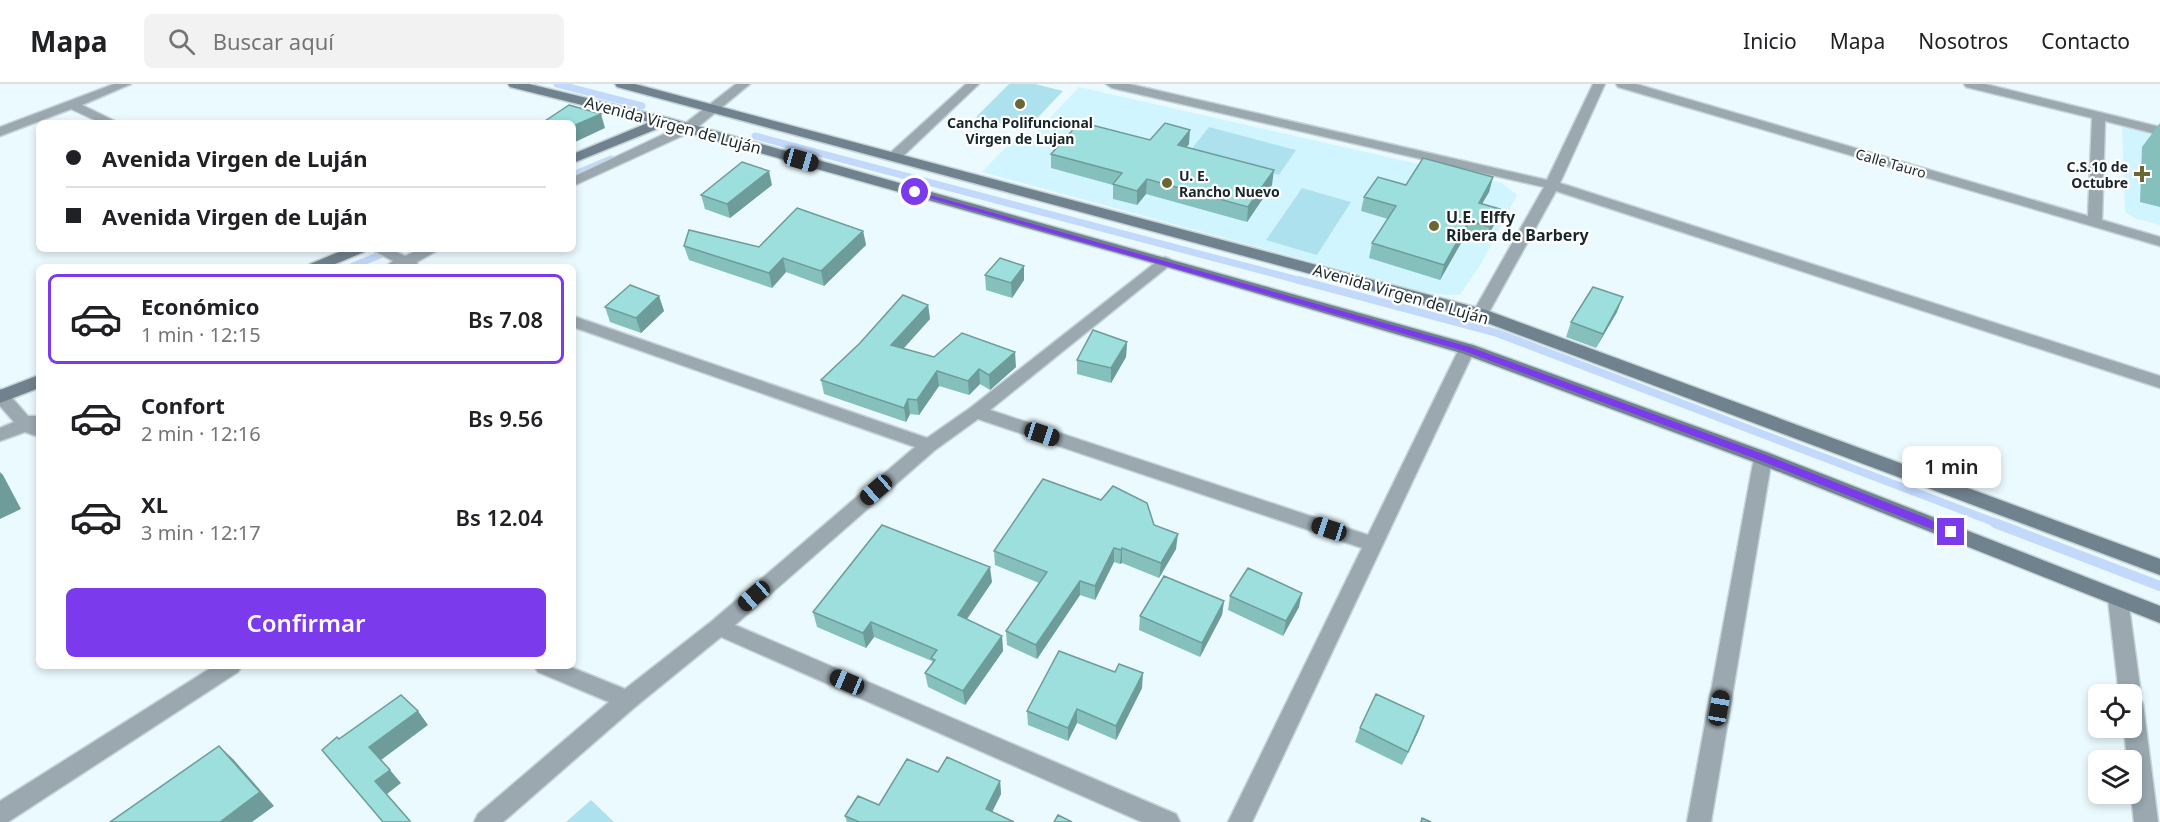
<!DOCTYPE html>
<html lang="es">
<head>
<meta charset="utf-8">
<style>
  body { margin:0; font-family:"Noto Sans",sans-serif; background:#f2f2f2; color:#202124; height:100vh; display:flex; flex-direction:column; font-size:22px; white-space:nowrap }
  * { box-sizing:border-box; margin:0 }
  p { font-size:20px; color:#757577 }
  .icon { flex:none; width:33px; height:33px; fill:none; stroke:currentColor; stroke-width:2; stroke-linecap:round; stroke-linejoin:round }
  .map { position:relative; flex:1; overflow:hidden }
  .sheet { position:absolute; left:36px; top:180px; width:540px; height:405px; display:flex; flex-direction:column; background:#fff; border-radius:9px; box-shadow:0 3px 9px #0003 }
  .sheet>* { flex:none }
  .guide { position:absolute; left:36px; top:36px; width:540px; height:132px; border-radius:9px; box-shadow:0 3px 9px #0003; display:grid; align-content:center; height:132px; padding:0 30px; background:#fff }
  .buttons { position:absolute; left:2088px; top:600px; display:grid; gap:12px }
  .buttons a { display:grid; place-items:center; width:54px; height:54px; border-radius:9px; background:#fff; box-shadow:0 3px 9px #0003; font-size:30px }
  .end { position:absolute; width:27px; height:27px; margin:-14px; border:8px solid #7c3aed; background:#fff; box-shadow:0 0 0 3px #fff }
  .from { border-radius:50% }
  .bubble { position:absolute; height:42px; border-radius:9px; background:#fff; box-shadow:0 3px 9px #0003; font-size:20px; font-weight:600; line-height:42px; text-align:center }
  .car { position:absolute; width:18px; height:36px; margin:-18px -9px; border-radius:8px; box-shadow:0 0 4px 2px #0007; background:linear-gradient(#222 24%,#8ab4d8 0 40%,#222 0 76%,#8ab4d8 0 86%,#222 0) }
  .guide b { display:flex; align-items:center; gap:21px; height:57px; font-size:22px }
  .guide b+b { border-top:2px solid #e0e0e0 }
  .guide i { width:15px; height:15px; background:#202124 }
  ul { padding:10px 0 0; list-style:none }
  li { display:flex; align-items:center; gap:18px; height:90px; margin:0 12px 9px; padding:0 18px; border:3px solid transparent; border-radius:9px }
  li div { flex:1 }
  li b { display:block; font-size:22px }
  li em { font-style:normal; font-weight:600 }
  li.on { border-color:#7c3aed }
  li>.icon { width:54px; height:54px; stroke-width:1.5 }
  .action { display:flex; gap:12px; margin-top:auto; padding:12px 30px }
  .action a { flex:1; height:69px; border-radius:9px; background:#7c3aed; color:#fff; font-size:24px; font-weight:600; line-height:69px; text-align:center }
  header { display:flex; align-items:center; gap:36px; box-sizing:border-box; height:84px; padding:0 30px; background:#fff; border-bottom:2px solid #e0e0e0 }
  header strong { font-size:28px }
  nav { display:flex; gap:33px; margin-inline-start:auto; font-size:21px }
  .search { width:420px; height:54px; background:#f2f2f2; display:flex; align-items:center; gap:15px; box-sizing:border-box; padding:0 21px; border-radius:9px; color:#757577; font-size:22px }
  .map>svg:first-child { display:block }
</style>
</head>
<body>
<header>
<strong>Mapa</strong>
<div class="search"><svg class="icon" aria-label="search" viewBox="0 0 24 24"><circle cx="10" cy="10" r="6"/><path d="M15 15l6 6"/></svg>Buscar aquí</div>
<nav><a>Inicio</a><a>Mapa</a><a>Nosotros</a><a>Contacto</a></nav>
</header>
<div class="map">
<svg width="2160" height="738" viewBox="0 0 2160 738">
  <rect width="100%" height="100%" fill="#ebfafe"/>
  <!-- built -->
  <path fill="#d0f5ff" d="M1079,3L1502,99L1517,111L1481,180L1460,211H1445L1420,207L982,88L1021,48L1034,51Z
    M2122,43L2160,52V141L2137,135L2125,128Z"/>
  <!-- green -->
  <path fill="#aee1ee" d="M1009,0H1035L1063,7L1026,46L976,33Z
    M1209,43L1296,66L1279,91L1190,67Z
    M1302,104L1351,118L1317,171L1266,156Z
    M591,716L614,738H566Z"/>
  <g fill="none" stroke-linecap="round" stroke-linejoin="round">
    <!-- stream-far2 -->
    <path stroke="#c3d9fc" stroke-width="7" d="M557,0L642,22
      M755,52L1305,198
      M573,91L611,75
      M351,183L394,165"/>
    <!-- stream-far1 -->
    <path stroke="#c3d9fc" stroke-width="8" d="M1299,196L1497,249L1999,440"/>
    <!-- stream -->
    <path stroke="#c3d9fc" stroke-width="10" d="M1995,439L2160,502"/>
    <defs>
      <path id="street" d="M114,0H131L82,21L119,39H101L71,25L0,52V43Z
        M736,0H750L693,47L573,102V93L683,41Z
        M966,0H979L900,75H890L888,72L890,69Z
        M1106,0H1129L1547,96L1593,0H1605L1560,99L2160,292V304L1556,107L1488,230L1480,235L1474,234L1472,230L1544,103L1112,4Z
        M1616,0H1636L2088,132L2092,34L1966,3L1964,0H1985L2160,43V51L2105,37L2102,136L2160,153V162L1618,3Z
        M371,165H391L405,172L420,165H440L417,178L418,183H385L393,177Z
        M1165,173L1170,175L1173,178L1170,181L990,326L1368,451L1459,265L1461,261H1473L1475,265L1252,738H1228L1362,464L978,335L935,366L735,541L1176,730L1180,738H1142L721,553L635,623L503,738H474L478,730L609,618L538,588L534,582H568L625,605L712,537L915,363L573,243V232L927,354L970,324L1160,175Z
        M0,305L6,307L28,332H39V353L25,348L0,357V344L14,338L0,322Z
        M1763,367L1769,369L1772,374L1711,738H1687L1754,374L1757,369Z
        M2118,507L2125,509L2128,515L2141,610L2139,613L2143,620L2158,738H2134L2131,710L2132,676H2127L2124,644H2132V610H2119L2108,515L2111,509Z
        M214,582H242L238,588L8,738H0V717Z"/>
      <path id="secondary" d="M508,0H529L669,34L1473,261L1769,369L2160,522V539L1757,379L1461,269L1160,181L664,42L573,79V70L650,38L510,3Z
        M615,0H635L1486,226L2160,475V491L1474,234L617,3Z
        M346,165H367L364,168L328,183H307L310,180Z
        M39,291V304L0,319V306Z"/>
    </defs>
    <!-- street casing -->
    <use href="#street" stroke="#c5d4d8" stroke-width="3"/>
    <!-- secondary casing -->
    <use href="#secondary" stroke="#c5d4d8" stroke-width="3"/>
    <!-- street -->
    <use href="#street" fill="#9ba8b0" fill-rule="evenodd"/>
    <!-- secondary -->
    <use href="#secondary" fill="#70828e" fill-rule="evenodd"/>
  </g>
  <!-- wall -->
  <path fill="#86c0bd" d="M2160,39V123L2140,118L2142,63Z
    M1150,56L1189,60L1186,63L1272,101L1247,138L1146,110L1137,121L1113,115V101L1051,84V70Z
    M1493,93L1489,108L1482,120L1500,125L1495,139L1485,158L1465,152L1440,196L1369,174L1372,159L1388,135L1361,127L1364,113Z
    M772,101L730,134L705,125L701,111Z
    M863,147L866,161L824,202L786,188L772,204L689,176L684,162L759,163Z
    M1024,182V196L1012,214L986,206L985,191Z
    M659,212L664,227L641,249L610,238L605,223Z
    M928,221L930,235L903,265L934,273L1016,283L990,306L980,300L969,311L939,302L919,331L910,330L906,338L824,310L821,296Z
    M1617,228L1596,264L1566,253L1571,238Z
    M1127,258L1126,273L1111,299L1077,290V276Z
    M1154,441L1176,465L1159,494L1122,479L1120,480L1114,478L1095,516L1080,511L1037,575L1007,561L1006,547L1039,499L995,481L994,467Z
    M992,498L967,535L1002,552L1003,567L965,621L928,603L925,589L932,580V577L874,553L866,564L817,543L813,528Z
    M1230,512L1299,523L1283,552L1228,526Z
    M1224,517L1222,531L1200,573L1139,546L1140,532Z
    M1142,604L1116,656L1077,639L1068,657L1028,641L1027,627Z
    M1360,644L1419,646L1402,681L1355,658Z
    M938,688L1000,697L1001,710L992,728L1014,738H847L845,732L879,721Z"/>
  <!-- shaded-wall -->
  <path fill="#6d9c9a" d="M601,30L605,44L573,59V42Z
    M1190,46L1189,60L1177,75L1178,61Z
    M1274,86L1272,101L1247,138L1248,123Z
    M769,87L772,101L730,134L727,120Z
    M1493,93L1489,108L1474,133L1479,119Z
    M1147,95L1146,110L1137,121V107Z
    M1500,125L1495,139L1485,158L1490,143Z
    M1469,137L1465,152L1440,196L1444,181Z
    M863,147L866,161L824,202L821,187Z
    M783,174L786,188L772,204L769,189Z
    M1024,182V196L1012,214L1011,199Z
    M659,212L664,227L641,249L636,234Z
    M1623,213L1617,228L1596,264L1603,250Z
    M928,221L930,235L893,276L891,261Z
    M1127,258L1126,273L1111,299V284Z
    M1015,268L1016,283L990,306L989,291Z
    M979,285L980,300L969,311L968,297Z
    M937,287L939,302L919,331L917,316Z
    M908,315L910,330L906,338L904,324Z
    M0,388L3,391L21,425L0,435Z
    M1178,450L1176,465L1159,494L1161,479Z
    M1114,464V478L1095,516V502Z
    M1122,464V479L1120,480L1121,466Z
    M990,483L992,498L960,545L958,531Z
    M1080,497V511L1037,575L1036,561Z
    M1302,509L1299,523L1283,552L1286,537Z
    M1224,517L1222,531L1200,573L1202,559Z
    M871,538L874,553L866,564L863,549Z
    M1002,552L1003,567L965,621L963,607Z
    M1143,589L1142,604L1116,656V642Z
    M1077,625V639L1068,657V644Z
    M418,627L428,641L381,676L369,663Z
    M1424,632L1419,646L1402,681L1408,668Z
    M219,662L233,675L274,722L252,738H220Z
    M390,686L401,699L387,710L375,697Z
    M1000,697L1001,710L987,738L986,725Z"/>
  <!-- building -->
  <path fill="#9cdfdc" stroke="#6d9c9a" stroke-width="1.5" d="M569,21L601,30L573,42V39H542Z
    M1080,38L1150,56L1165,39L1190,46L1178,61L1274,86L1248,123L1147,95L1137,107L1113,100L1122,89L1051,70Z
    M1423,74L1493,93L1479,119L1500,125L1490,143L1469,137L1444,181L1372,159L1396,122L1364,113L1378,93L1406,101Z
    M742,78L769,87L727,120L701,111Z
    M797,124L863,147L821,187L783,174L769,189L684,162L689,146L759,163Z
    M1000,174L1024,182L1011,199L985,191Z
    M630,201L659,212L636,234L605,223Z
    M1593,203L1623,213L1603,250L1571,238Z
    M903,211L928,221L891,261L934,273L962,249L1015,268L989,291L979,285L968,297L937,287L917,316L908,315L904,324L821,296L860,259Z
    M1093,246L1127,258L1111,284L1077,276Z
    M1043,395L1101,416L1113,402L1147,419L1154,441L1178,450L1161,479L1122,464L1121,466L1114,464L1095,502L1080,497L1036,561L1006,547L1047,488L994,467Z
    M882,441L990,483L958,531L1002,552L963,607L925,589L935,576L931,574L937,566L871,538L863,549L813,528Z
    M1248,484L1302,509L1286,537L1230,512Z
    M1164,492L1224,517L1202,559L1140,532Z
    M1059,567L1115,588L1119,580L1143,589L1116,642L1077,625L1068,644L1027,627Z
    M1376,610L1424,632L1408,668L1360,644Z
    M401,611L418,627L369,663L390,686L375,697L410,737L409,738H383L322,666L337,653L339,655Z
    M219,662L260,708L220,738H110Z
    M947,673L1000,697L986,725L1014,738H859L845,732L858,712L879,721L907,675L938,688Z
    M1058,731L1072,738H1054Z
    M1422,734L1431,738H1421Z"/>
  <!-- route -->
  <path fill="#7c3aed" d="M912,106L1470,263L1766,371L1954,445L1956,448L1954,451H1947L1759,376L1464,267L912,109Z"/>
  <!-- markers -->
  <g fill="#6a6733" stroke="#fff" stroke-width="2">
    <circle cx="1020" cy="20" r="6"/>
    <path d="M2139 81h6v6h6v6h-6v6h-6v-6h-6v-6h6z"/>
    <circle cx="1167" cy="99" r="6"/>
    <circle cx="1434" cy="142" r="6"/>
  </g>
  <g text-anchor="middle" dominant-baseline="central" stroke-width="4.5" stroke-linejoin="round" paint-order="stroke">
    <!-- far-poi labels -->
    <g font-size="14" font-weight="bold" fill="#19272b" stroke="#fff">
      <text x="1020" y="38">Cancha Polifuncional<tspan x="1020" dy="16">Virgen de Lujan</tspan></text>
      <text x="2128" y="82" text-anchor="end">C.S.10 de<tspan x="2128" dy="16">Octubre</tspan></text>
      <text x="1179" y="91" text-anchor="start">U. E.<tspan x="1179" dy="16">Rancho Nuevo</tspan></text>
    </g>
    <!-- far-street labels -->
    <g font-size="14" fill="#19272b" stroke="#fff">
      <text transform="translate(1891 79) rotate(16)">Calle Tauro</text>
    </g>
    <!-- street labels -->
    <g font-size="16" fill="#19272b" stroke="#fff">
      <text transform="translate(673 41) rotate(15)">Avenida Virgen de Luján</text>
      <text transform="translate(1401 210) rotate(16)">Avenida Virgen de Luján</text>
    </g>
    <!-- poi labels -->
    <g font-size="16" font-weight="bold" fill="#19272b" stroke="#fff" text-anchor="start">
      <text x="1446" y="133">U.E. Elffy<tspan x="1446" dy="18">Ribera de Barbery</tspan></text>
    </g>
  </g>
</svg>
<div class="buttons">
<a><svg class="icon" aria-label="locate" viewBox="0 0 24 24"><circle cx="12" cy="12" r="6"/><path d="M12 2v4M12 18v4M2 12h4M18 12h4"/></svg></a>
<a><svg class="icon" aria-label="layers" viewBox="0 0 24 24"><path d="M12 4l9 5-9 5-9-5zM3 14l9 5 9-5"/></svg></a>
</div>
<i class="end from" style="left:915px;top:108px"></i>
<i class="end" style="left:1951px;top:448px"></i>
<div class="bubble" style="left:1902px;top:362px;width:99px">1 min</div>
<i class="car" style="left:801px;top:76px;rotate:106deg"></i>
<i class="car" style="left:1042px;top:350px;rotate:108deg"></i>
<i class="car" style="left:876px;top:406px;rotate:229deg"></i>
<i class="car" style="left:1329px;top:445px;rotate:288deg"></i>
<i class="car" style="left:754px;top:512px;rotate:229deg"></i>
<i class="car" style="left:847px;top:598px;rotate:293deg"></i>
<i class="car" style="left:1719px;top:624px;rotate:10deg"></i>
<div class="guide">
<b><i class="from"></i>Avenida Virgen de Luján</b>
<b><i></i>Avenida Virgen de Luján</b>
</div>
<section class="sheet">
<ul>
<li class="on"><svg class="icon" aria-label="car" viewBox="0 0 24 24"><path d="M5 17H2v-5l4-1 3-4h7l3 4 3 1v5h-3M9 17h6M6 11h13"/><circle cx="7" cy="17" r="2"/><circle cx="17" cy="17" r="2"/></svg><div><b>Económico</b><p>1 min · 12:15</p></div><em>Bs 7.08</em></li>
<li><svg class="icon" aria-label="car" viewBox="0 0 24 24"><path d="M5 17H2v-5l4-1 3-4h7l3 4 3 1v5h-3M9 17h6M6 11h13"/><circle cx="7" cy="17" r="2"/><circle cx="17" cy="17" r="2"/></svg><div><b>Confort</b><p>2 min · 12:16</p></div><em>Bs 9.56</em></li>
<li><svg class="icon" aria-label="car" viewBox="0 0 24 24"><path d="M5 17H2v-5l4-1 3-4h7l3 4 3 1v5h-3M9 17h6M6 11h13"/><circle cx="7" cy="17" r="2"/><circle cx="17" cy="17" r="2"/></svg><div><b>XL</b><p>3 min · 12:17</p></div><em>Bs 12.04</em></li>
</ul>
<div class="action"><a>Confirmar</a></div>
</section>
</div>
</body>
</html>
